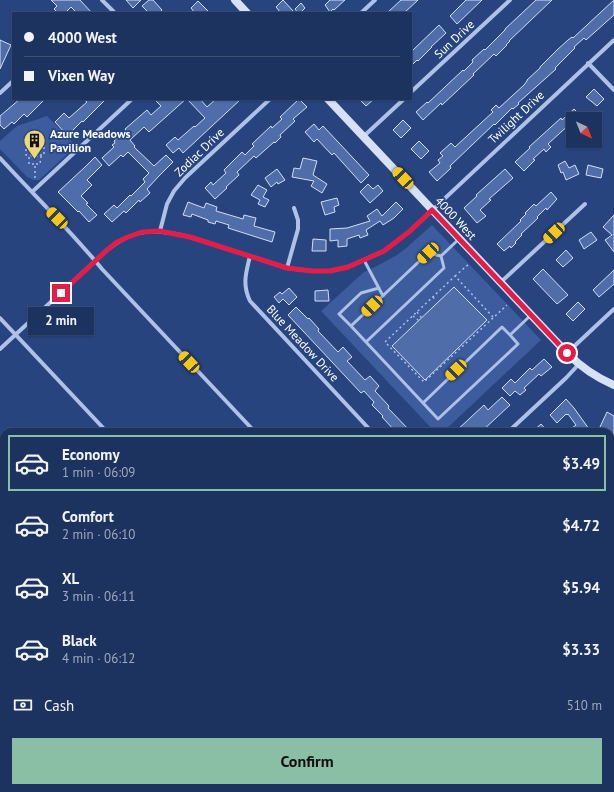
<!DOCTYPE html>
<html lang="en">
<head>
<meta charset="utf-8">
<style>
  body { margin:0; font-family:"PT Sans",sans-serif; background:#2a3f68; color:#f1f3f6; height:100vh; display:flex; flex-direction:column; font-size:15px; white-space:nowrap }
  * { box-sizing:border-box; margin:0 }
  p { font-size:13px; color:#a0aabd }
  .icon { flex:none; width:22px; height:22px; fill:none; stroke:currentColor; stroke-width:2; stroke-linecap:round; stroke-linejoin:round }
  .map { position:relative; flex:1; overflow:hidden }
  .side { position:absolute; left:0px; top:428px; width:614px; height:364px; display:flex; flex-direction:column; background:#1d335f; border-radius:12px 12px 0 0; box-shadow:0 1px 3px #0004,0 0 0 1px #3b4e74 }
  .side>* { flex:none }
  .top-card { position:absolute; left:12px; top:12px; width:400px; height:88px; border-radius:0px; box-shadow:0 1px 3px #0004,0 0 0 1px #3b4e74; display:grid; align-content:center; height:88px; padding:0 12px; background:#1d335f }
  .needle { width:26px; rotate:137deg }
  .controls { position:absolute; left:566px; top:112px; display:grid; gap:8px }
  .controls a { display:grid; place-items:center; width:36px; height:36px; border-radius:0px; background:#1d335f; box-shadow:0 1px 3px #0004,0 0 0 1px #3b4e74; font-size:20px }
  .end { position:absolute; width:18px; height:18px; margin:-9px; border:5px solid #e11d48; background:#fff; box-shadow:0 0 0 2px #fff }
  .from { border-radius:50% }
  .bubble { position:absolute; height:28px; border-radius:0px; background:#1d335f; box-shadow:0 1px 3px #0004,0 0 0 1px #3b4e74; font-size:13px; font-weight:700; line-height:28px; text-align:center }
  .car { position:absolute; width:12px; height:24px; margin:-12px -6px; border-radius:5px; box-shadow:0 0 3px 1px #0007; background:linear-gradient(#f5c518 24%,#345 0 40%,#f5c518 0 76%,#345 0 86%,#f5c518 0) }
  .top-card b { display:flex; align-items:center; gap:14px; height:38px; font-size:15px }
  .top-card b+b { border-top:1px solid #3b4e74 }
  .top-card i { width:10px; height:10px; background:#f1f3f6 }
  ul { padding:7px 0 0; list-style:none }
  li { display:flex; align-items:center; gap:12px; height:56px; margin:0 8px 6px; padding:0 4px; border:2px solid transparent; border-radius:0px }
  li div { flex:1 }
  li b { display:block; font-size:15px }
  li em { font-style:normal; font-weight:700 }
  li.selected { border-color:#8abfa5 }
  li>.icon { width:36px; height:36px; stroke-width:1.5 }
  .pay { display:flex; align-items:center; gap:10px; height:44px; padding:0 12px; font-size:15px }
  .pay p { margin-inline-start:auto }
  .primary-button { display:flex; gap:8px; margin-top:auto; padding:8px 12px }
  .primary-button a { flex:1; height:46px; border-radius:0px; background:#8abfa5; color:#111; font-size:16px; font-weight:700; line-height:46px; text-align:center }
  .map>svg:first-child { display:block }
</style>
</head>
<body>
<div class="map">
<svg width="614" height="792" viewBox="0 0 614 792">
  <rect width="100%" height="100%" fill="#27447f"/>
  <!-- green -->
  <path fill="#3c5c9d" d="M47,116L76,146L39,180H34L27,177L0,149V141L17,126Z
    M432,225L541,340L443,432H435L321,311L364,272L375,267L397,255L405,249Z"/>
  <!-- building -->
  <path fill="#4f6da8" stroke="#d1ddf5" d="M51,0H80L92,13H77L71,7L65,13H58L54,9L57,6Z
    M126,0H141L133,8Z
    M149,0H153L162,10L159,13H149L142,6Z
    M283,0L295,13H281L276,7Z
    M330,0H345L334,10L333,9L330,12L325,5Z
    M401,0H418L404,13H387Z
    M466,0H482L457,24L450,16Z
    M536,0H552L509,41H510L506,45H507L496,56L494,54L473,74L474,75L442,105L441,103L423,120L416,112L427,102L428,103L463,70L464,71L473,62L472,60L484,49L485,50L505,30V29Z
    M614,0V15L586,40L584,38L574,47L575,48L555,68L556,69L518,103L519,104L513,109L512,108L495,125L494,124L450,166L451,168L437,181L429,172L440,163L438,160L443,156L440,153L451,143L455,147L493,112L491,110L496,105L499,108L524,85L527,81V80L540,68V67L557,50L568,40L572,37L573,38Z
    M198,1L210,13H195L191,8Z
    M301,3L305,8L300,13H298L295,9Z
    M439,25L446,33L431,47H432L418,61L417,60L411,66V52Z
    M0,40L11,45L0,69Z
    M594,89L604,99L597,106L586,97Z
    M20,99H45L27,117L24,114L14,124L12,122L4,129L0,125V116Z
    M83,99H106L83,122L82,121L70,133L69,131L66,134L55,122L64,113L69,118L87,102Z
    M154,99H186L149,132L144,127L130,140L135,146L134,147L154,166L166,155L173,162L159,176L147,189L150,193L140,202L139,200L126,213L124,211L112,222L104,214L114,205L117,208L130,195L131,196L145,182L143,179L149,173L128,152L123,157L121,155L109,166L102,158L114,147L112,145L115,143L114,141L126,130L125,129L147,110L151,115L161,106Z
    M187,99H200L207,107L216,99H241L183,153L179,148L173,153L166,145L175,137L178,140L194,126L195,127L205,118Z
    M299,99L307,107L293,119L295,121L280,135L281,137L275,143L274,142L256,158L254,156L237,172L239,175L226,187L227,188L215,199L205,188L211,182L213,185L226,173L224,170L242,152L245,155L254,146L252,144L271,126L272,128L282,119L280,117Z
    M359,99H374L366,106Z
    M574,109L584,119H573V121L548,144L551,147L546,152L544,149L533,159L535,160L524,171L515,162L530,148L529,147L540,137L561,118L562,120Z
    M403,120L411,128L401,138L393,130Z
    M314,124L319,130L323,126L369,175L361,183L334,153L332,155L317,139L314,142L305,132Z
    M419,141L429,151L421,159L411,149Z
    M95,157L102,165L87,180L92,185L81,196L88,203L86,204L97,215L89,222L79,211L78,212L58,192L85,167Z
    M303,158L317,161L313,175L327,184L322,193L311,186L314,181L292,177L294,168L300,169Z
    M565,161L569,168L575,165L579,174L566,180L563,172L561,173L558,165Z
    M588,165L603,169L601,178L586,175Z
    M277,169L285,180L278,184L277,182L271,187L265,178Z
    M505,169L513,178L489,199L491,200L480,210L486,216L477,223L464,208L477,196L476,195Z
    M368,184L373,189L378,185L383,191L370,203L360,192Z
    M258,185L267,190L263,197L269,200L265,207L258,204L260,200L251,195Z
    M551,192L557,199L547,210L546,208L537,217L538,218L521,234L522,235L515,242L516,243L511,248L510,246L504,251L497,244L521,221L520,220L526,214L525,213L534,204L536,206Z
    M337,198L339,205L334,207L335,212L325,215L321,202Z
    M188,202L204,208L206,203L217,207L216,211L243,219L244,215L256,218L254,226L275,232L272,242L228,228L229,225L216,221L215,224L208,222V220L192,214L191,217L183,215Z
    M396,202L403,209L394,218L383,225L380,221L366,230L368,235L360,238L359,235L347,239V246L338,247V240L330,241V229L347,228L370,221L367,216L377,209L382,216Z
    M614,215V252L605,240L612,235L603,227Z
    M591,232L597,240L584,249L579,240Z
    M313,239L326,240V251H312Z
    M566,250L573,258L563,267L556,260Z
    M543,269L568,295L557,304L533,279Z
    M614,270V284L599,297L593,290Z
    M454,287L487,320L425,380L392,346Z
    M289,288L297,297L289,305L283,299L279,303L274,297L280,292L282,294Z
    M328,290L329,301H315V291Z
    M578,302L585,309L573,321L566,314Z
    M296,307L308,319L309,318L319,329L318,331L338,352L343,347L352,357L347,361L365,380L370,376L379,386L375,391L389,406L388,408L411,432H396L382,417L383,416L372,405L374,402L364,391L361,393L288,315Z
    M544,359L552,367L541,376L539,374L524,388L526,390L520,395L515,391L510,396L502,388L511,379L515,383L530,368L532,370Z
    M502,397L510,405L481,432H455L484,405L488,410Z
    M566,399L574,408L589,429L585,432H567L576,425L568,414L567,415L566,414L557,423L550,415Z
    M607,412L614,416V436L610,434V432H605L606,430L600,427Z
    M541,424L548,432H532Z"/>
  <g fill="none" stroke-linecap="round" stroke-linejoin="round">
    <!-- path -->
    <path stroke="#aec1e6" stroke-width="1.5" stroke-dasharray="2 3" stroke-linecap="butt" d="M35,155H44V143H26V155H35V156
      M35,178V164H29V156H41L40,164H35
      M455,276L469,264
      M433,297L436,301
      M413,316L418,320L421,317L417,312
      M493,317L455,276L385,342L424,382L507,305"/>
    <!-- lane -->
    <path stroke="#aec1e6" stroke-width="3" d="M459,239L441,256L428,253L351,326L438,419L518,344L510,335L530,316
      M364,260L383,296
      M351,326L339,314L361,293L379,288
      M366,342L444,268L441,256
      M423,403L502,327L510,335
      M0,484L4,483
      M0,550L4,554
      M0,696L4,698
      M135,788L142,792
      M170,792L172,788
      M247,792L250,788"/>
    <!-- street -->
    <path stroke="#aec1e6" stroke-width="4" d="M102,0L115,13
      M361,13L375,0
      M588,63L614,90
      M411,92L510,0
      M0,93L13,81
      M364,136L404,99
      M0,158C34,195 70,230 102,269L255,432
      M32,192L132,99
      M160,231L167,204L174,191L185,178L270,99
      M250,256C246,273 242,284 250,301L372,432
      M287,268L298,229V220L294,208
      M501,282L585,204
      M0,318L107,432
      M0,349L107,250C136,227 155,229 190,237L287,268L312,271H330L348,267L384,251L410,231L614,40
      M567,353L614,309
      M508,432L566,378L579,364
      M610,668L614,647
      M610,780L614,784
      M375,792L379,788
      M512,792L517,788"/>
    <!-- secondary -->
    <path stroke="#d7e1f5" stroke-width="8" d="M235,0L247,13
      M328,99L567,353C581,367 595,377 614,385"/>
  </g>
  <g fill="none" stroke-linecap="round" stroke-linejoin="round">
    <!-- route -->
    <path stroke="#e11d48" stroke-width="5" d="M61,293L107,250L117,242L128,237L142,232L160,231L190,237L287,268L312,271H330L348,267L384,251L410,231L432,210L567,353"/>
  </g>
  <!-- icons -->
  <defs>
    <symbol id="building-pin" viewBox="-11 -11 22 30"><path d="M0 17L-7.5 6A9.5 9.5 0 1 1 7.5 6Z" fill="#eed874" stroke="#27447f"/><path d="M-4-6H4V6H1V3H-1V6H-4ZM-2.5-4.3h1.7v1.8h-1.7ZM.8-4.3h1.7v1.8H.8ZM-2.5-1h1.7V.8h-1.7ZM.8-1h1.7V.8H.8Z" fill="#111"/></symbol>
  </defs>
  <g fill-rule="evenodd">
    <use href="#building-pin" x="22" y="128" width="25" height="34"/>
  </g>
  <g text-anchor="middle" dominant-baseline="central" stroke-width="3.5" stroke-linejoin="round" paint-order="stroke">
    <!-- street labels -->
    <g font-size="12" fill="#fff" stroke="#27447f">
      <text transform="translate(454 39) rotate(-43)">Sun Drive</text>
      <text transform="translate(516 117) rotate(-43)">Twilight Drive</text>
      <text transform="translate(199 152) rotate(-44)">Zodiac Drive</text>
      <text transform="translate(456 218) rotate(47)">4000 West</text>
      <text transform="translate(303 343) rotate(47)">Blue Meadow Drive</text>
    </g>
    <!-- poi labels -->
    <g font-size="12" font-weight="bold" fill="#fff" stroke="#27447f" text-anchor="start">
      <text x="50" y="133">Azure Meadows<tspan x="50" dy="14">Pavilion</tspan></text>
    </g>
  </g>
</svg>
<div class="controls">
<a><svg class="needle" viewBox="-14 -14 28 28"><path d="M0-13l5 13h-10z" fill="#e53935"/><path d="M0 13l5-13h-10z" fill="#a0aabd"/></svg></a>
</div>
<i class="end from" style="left:567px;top:353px"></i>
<i class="end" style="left:61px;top:293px"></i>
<div class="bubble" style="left:28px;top:307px;width:66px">2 min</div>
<i class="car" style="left:403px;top:178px;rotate:317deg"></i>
<i class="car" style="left:57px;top:218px;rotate:315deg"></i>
<i class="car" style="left:554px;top:233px;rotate:227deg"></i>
<i class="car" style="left:428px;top:253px;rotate:227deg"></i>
<i class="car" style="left:372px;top:306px;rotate:226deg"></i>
<i class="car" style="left:189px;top:362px;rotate:317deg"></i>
<i class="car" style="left:456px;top:370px;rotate:226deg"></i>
<div class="top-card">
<b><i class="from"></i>4000 West</b>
<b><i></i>Vixen Way</b>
</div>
<section class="side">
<ul>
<li class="selected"><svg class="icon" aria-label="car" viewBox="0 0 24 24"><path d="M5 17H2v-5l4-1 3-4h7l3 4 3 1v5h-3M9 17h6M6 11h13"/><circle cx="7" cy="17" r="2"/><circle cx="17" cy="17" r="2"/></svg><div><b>Economy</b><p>1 min · 06:09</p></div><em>$3.49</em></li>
<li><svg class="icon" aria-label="car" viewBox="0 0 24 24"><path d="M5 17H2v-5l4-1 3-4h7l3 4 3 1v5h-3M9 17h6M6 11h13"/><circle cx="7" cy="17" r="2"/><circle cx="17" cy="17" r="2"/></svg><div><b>Comfort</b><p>2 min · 06:10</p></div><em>$4.72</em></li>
<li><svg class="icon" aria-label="car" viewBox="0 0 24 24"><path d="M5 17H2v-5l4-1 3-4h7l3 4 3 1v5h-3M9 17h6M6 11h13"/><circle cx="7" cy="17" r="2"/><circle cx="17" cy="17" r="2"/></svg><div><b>XL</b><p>3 min · 06:11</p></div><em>$5.94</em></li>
<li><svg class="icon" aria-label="car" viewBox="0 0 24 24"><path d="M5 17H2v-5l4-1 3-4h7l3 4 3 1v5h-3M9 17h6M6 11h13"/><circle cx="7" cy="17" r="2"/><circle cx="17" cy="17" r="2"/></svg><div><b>Black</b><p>4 min · 06:12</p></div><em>$3.33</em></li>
</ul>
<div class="pay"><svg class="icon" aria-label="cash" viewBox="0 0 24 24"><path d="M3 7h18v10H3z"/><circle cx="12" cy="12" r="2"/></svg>Cash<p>510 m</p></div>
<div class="primary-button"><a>Confirm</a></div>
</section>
</div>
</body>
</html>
